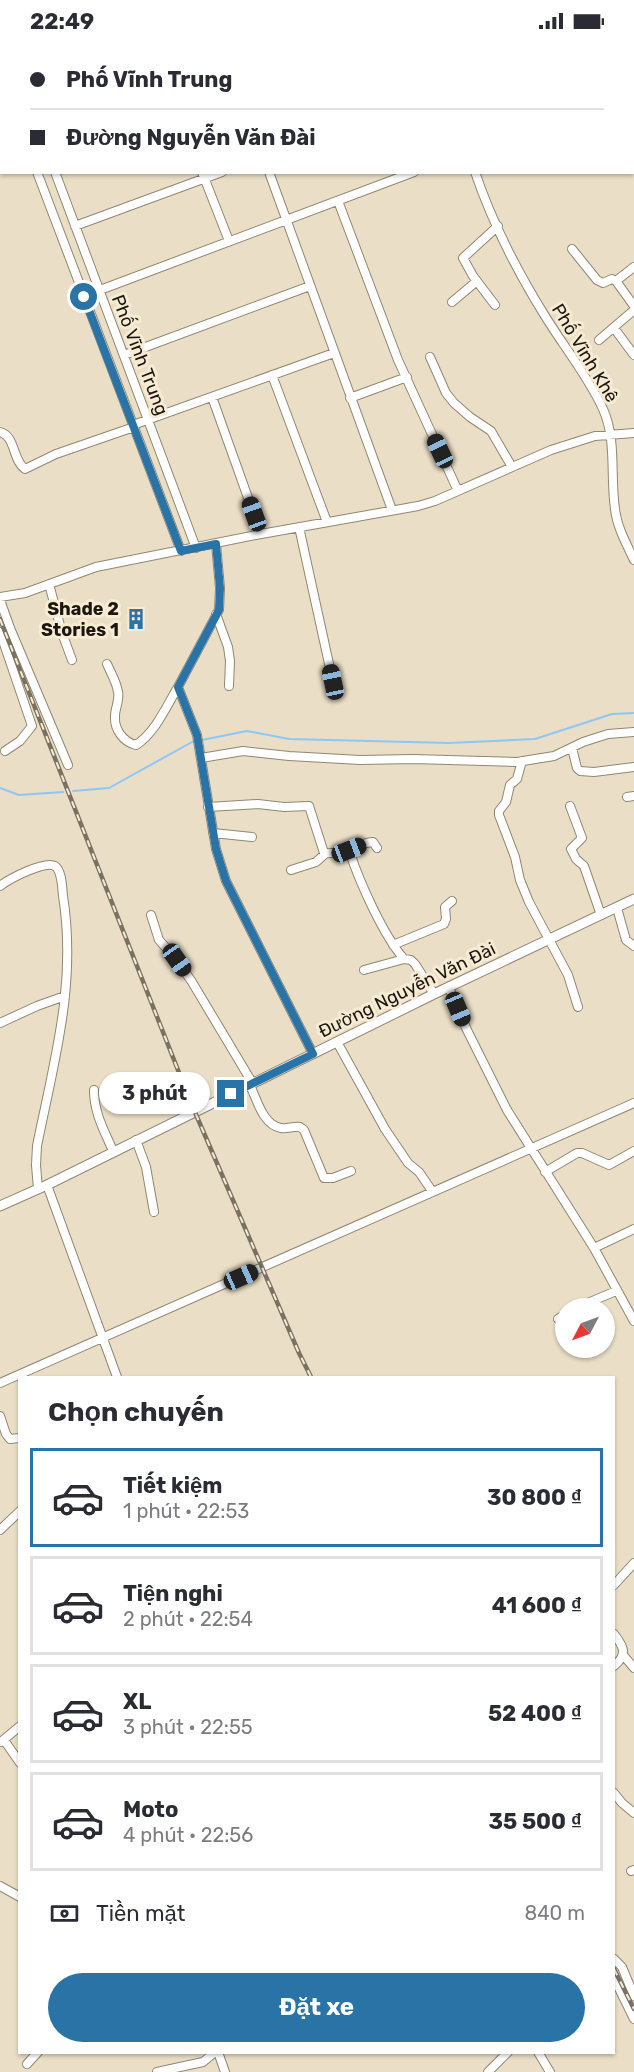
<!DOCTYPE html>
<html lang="vi">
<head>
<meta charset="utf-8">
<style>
  body { margin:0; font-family:Rubik,sans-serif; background:#f2f2f3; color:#2b2b33; height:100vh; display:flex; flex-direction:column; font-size:22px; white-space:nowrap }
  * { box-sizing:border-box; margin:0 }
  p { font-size:20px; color:#7c7c81 }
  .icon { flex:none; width:33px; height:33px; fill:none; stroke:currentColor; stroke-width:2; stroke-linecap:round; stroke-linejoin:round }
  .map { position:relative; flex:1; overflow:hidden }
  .drawer { position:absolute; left:18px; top:1334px; width:597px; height:678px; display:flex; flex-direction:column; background:#fff; border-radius:0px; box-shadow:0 2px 4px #0004 }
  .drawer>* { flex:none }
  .banner { position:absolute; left:0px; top:0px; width:634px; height:132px; box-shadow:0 2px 4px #0004; display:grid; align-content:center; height:132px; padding:0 30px; background:#fff }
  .needle { width:39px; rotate:229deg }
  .tools { position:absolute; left:555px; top:1256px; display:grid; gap:12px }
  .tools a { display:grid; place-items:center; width:60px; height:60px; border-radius:50%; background:#fff; box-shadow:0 2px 4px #0004; font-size:30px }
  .end { position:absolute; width:27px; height:27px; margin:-14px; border:8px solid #2a73a7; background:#fff; box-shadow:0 0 0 3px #fff }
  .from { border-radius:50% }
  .bubble { position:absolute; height:42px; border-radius:21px; background:#fff; box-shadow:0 2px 4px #0004; font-size:20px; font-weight:700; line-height:42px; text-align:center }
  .car { position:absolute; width:18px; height:36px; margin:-18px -9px; border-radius:8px; box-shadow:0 0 4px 2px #0007; background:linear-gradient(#222 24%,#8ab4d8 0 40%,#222 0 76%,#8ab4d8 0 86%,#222 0) }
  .banner b { display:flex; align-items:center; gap:21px; height:57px; font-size:22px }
  .banner b+b { border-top:2px solid #e1e1e2 }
  .banner i { width:15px; height:15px; background:#2b2b33 }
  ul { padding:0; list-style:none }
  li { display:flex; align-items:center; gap:18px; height:99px; margin:0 12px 9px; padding:0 18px; border:3px solid #e1e1e2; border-radius:0px }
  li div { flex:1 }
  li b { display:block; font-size:22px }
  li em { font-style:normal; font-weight:700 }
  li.current { border-color:#2a73a7 }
  li>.icon { width:54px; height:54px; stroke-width:1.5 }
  h2 { padding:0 30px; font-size:27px; line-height:72px }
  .pay { display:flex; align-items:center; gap:15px; height:66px; padding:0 30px; font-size:22px }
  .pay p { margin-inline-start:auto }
  .primary-button { display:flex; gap:12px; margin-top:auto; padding:12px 30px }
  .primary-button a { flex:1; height:69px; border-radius:36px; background:#2a73a7; color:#fff; font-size:24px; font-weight:700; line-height:69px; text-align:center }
  .status { display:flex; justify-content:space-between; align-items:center; height:42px; padding:0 30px; background:#fff; direction:ltr }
  .status svg { height:16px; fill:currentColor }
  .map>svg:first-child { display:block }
</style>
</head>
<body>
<div class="status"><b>22:49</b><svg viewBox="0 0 49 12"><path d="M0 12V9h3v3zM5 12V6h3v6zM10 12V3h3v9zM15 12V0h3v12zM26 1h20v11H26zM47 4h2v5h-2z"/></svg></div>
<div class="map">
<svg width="634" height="2030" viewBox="0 0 634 2030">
  <rect width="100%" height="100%" fill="#eadec7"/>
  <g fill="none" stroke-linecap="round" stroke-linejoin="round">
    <!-- stream -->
    <path stroke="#8dc7f5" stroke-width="2" d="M0,746L19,753L63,750
      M73,749L109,746L192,700L247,689L289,697L449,701L535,697L612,672L634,671"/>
    <defs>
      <path id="minor" d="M6,0V2
        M302,0L303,2
        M440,0V2
        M376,2L380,0
        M611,2L612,0
        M0,34L2,38
        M0,126L2,125
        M37,130L181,509
        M55,130L196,506
        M202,130L229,199
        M269,130L392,468
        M475,130C492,180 517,229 545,274C564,305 588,334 603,367C617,398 610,434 615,467C617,485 626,501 634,518
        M338,159L398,318L458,449
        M75,184L222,130
        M572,207L597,238L603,241L612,237L616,239L634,264
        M616,239L634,225
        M100,248L414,130
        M452,260L477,239
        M495,263L473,234L463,216L498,184
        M614,286L634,313
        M599,298L634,268
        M124,313L310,244
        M430,315L446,351L454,361L470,375L491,389L512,425
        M272,333L327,480
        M212,355L261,492
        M350,356L407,335
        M133,383L334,311
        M0,390C16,394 12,418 25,427L56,412L134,385
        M299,485L333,640
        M216,502L220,546L219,568L178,645L197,693L216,807L226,839L313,1012
        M49,542L62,591L72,618
        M0,555L25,551L96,525L261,492L418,464L435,459L551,408L595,394L634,391
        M0,558L10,586L68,723
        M216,572L228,605L230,619L229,644
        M0,590L32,684L20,699L5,709
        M107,622C111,631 117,641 118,650C120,658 115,666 115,674C114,687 123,700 136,703C155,691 166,665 178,645
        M572,706L577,726L580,729L594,730L634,725
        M201,716L243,709L289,714L360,718L413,717L517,720L554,714L583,700L608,692L634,690
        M522,719L517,737L510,743L506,760L499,769V773L515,815L520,838L529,860L568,933L578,965
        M627,755L634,754
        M570,764L582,796L571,807L576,817L584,824L601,873
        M208,765L258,762L284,765L309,764L324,811C342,813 357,801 373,800L377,806
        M213,791L252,795
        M349,808C359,839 383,893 404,917L411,918L415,922L434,952
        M291,828L316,820L325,812
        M0,844C9,837 45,818 55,824C62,829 62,845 63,854C77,942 54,1019 37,1104L36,1123L38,1147
        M617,866L626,898L634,904
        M151,873L159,898L177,918L192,940L253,1042
        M393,903L444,882L446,877L445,865L452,859
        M364,928L404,917
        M449,946L467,988L507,1068L594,1206L634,1279
        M0,981L37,964L65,954
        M337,1000L385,1087L408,1121L419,1130L432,1149
        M250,1043C257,1058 263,1083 281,1086C287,1087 294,1084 300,1085L304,1088L324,1136H333L351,1129
        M94,1048C94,1071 104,1088 113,1109
        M136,1098L146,1125L154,1170
        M545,1130L577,1111H582L609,1123L634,1109
        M47,1143L117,1335
        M594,1206L634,1187
        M576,1266L616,1249
        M558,1277L566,1272
        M0,1341L634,1061
        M0,1374L6,1392L10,1397L20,1396
        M0,1488L20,1469
        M614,1543L634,1521
        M614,1592C624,1605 628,1612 614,1624
        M623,1613L634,1626
        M4,1698L20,1721
        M1,1700L20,1684
        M614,1751L622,1761L634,1771
        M631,1829L634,1828
        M0,1844L20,1855
        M614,1917L622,1925L634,1954
        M614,1936L634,1977
        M218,2010L225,2030
        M538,2010L550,2030
        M27,2022L38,2010
        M157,2030L203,2020L215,2010
        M488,2030L508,2010"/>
      <path id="tertiary" d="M0,1164L47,1143L434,952L634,857"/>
    </defs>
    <!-- minor casing -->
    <use href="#minor" stroke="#918771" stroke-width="10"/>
    <!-- tertiary casing -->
    <use href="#tertiary" stroke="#918771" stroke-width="11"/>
    <!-- minor -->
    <use href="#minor" stroke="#fff" stroke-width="8"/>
    <!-- tertiary -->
    <use href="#tertiary" stroke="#fff" stroke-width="9"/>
    <defs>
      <path id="rail" d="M0,577L191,1061L299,1311L311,1335
        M614,1927L634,1967"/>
    </defs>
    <!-- rail casing -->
    <use href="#rail" stroke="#797162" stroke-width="4.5"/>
    <!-- rail -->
    <use href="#rail" stroke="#f7ebd4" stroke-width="2" stroke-dasharray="7" stroke-linecap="butt"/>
  </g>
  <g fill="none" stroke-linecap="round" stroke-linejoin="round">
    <!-- route -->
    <path stroke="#2a73a7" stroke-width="8" d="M84,255L181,509L216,502L220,546L219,568L178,645L197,693L216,807L226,839L313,1012L231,1052"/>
  </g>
  <!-- icons -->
  <defs>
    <symbol id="building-bare" viewBox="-9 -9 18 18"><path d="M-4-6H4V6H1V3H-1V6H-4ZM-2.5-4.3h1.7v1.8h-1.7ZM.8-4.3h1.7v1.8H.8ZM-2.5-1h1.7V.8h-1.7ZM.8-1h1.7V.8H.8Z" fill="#2a73a7" stroke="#f7ebd4" stroke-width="2.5" paint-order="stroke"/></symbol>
  </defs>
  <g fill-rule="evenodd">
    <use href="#building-bare" x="121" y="562" width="30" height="30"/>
  </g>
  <g text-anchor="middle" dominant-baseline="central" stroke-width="6" stroke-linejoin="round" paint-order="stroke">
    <!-- street labels -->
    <g font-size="18" fill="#1b170f" stroke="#f7ebd4">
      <text transform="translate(585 311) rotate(59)">Phố Vĩnh Khê</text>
      <text transform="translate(140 313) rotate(69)">Phố Vĩnh Trung</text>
      <text transform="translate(407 948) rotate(-26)">Đường Nguyễn Văn Đài</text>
    </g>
    <!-- poi labels -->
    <g font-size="18" font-weight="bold" fill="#1b170f" stroke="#f7ebd4" text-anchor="end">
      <text x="119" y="567">Shade 2<tspan x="119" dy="21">Stories 1</tspan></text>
    </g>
  </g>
</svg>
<div class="tools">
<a><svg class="needle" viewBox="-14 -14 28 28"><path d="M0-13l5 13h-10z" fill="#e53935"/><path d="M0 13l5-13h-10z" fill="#7c7c81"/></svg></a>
</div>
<i class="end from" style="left:84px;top:255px"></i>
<i class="end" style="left:231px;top:1052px"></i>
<div class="bubble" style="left:99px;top:1030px;width:111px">3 phút</div>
<i class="car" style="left:440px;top:409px;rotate:335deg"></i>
<i class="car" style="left:254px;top:472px;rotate:340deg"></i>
<i class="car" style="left:333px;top:640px;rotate:348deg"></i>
<i class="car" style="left:349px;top:808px;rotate:69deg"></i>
<i class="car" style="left:177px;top:918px;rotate:145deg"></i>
<i class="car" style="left:458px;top:967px;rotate:157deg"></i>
<i class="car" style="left:241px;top:1235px;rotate:66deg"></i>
<div class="banner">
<b><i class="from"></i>Phố Vĩnh Trung</b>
<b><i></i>Đường Nguyễn Văn Đài</b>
</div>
<section class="drawer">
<h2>Chọn chuyến</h2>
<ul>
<li class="current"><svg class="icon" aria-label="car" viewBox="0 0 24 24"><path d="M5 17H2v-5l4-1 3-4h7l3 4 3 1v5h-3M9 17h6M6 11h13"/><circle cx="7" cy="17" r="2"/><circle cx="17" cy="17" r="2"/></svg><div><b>Tiết kiệm</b><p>1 phút · 22:53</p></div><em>30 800 ₫</em></li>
<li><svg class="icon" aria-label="car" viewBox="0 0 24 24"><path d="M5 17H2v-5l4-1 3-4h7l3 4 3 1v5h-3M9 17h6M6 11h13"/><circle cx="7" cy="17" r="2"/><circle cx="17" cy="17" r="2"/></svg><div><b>Tiện nghi</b><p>2 phút · 22:54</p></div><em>41 600 ₫</em></li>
<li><svg class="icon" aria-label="car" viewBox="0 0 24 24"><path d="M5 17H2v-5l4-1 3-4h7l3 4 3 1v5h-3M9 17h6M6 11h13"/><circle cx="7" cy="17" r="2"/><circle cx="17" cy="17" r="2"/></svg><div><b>XL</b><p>3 phút · 22:55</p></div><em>52 400 ₫</em></li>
<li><svg class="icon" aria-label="car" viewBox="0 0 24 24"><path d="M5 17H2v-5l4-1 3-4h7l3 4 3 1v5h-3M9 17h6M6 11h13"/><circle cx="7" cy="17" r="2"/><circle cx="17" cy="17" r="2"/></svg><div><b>Moto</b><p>4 phút · 22:56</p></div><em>35 500 ₫</em></li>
</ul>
<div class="pay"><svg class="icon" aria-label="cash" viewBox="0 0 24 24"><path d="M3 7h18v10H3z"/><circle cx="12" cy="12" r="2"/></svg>Tiền mặt<p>840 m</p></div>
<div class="primary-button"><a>Đặt xe</a></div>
</section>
</div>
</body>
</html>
